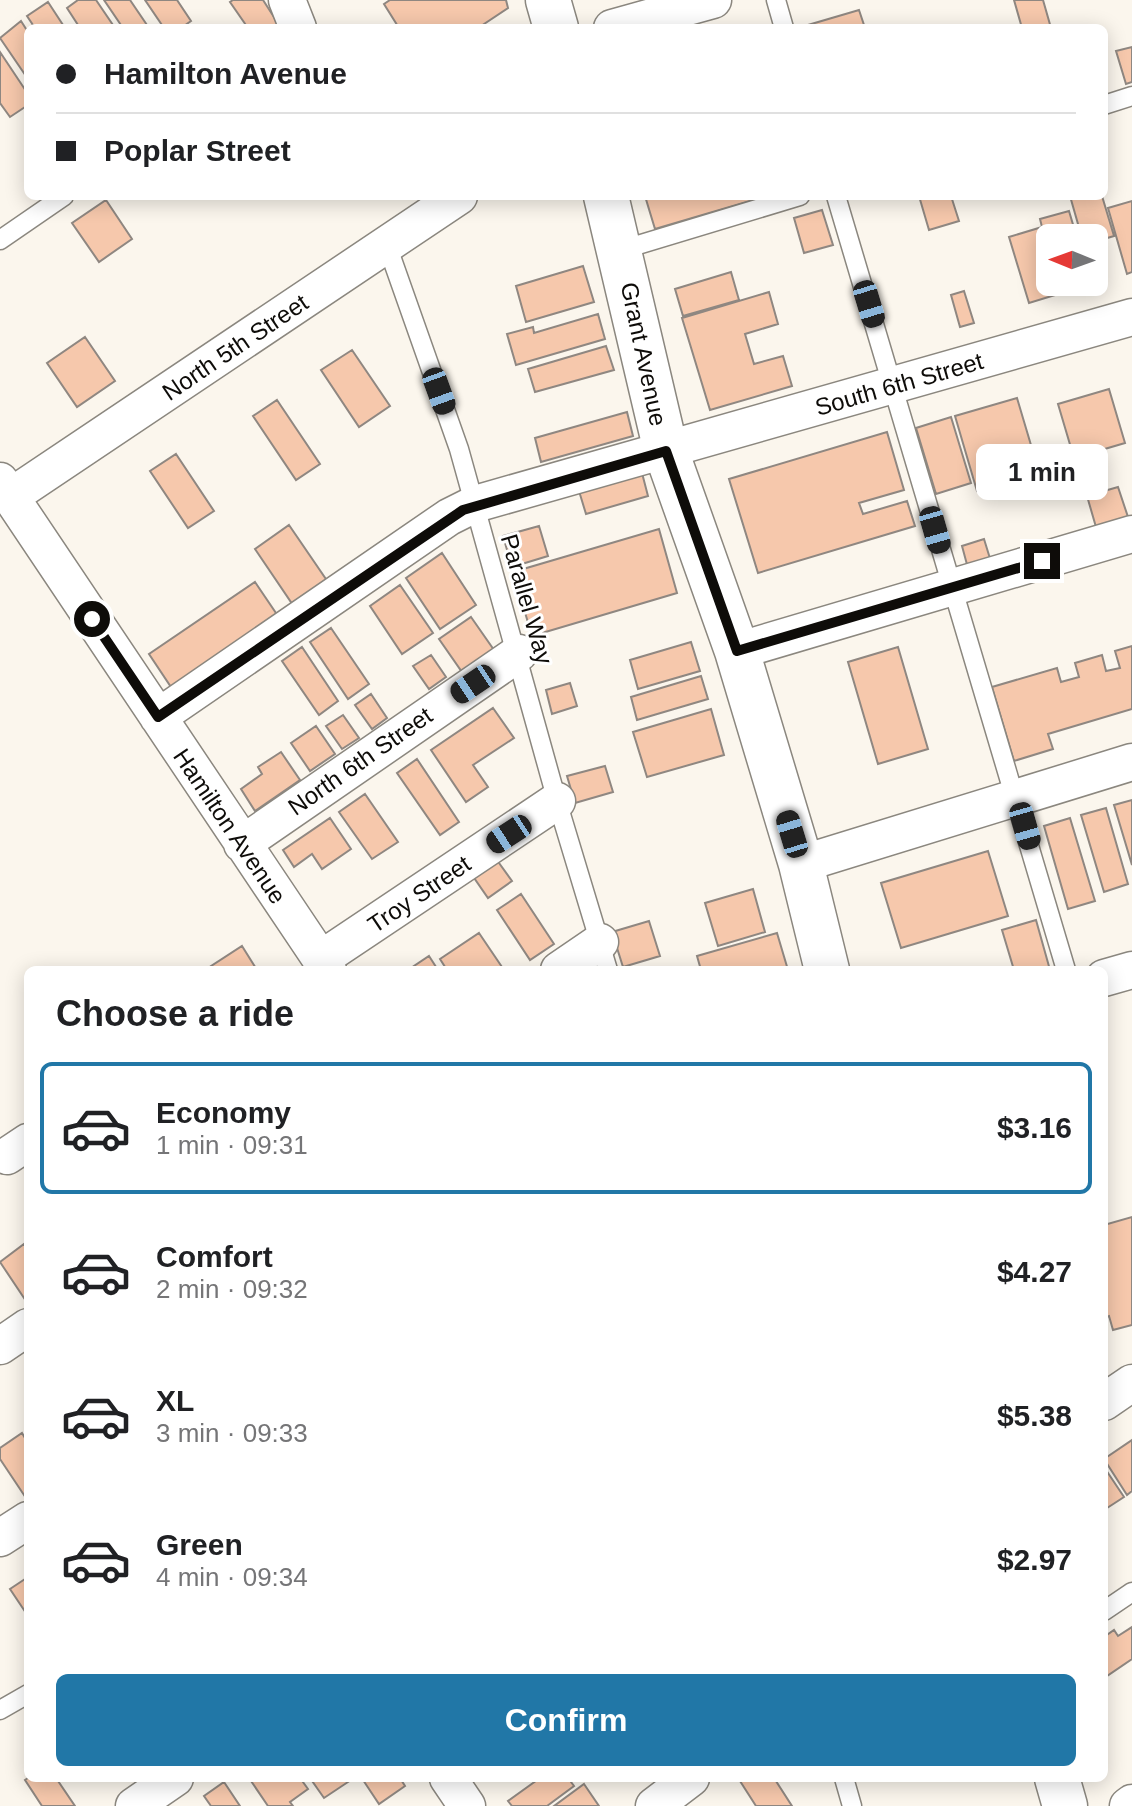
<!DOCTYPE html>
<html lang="en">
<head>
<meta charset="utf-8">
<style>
  body { margin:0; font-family:Helvetica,sans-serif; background:#f2f2f2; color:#202124; height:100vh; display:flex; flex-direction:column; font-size:30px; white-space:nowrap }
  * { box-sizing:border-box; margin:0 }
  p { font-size:26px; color:#757577 }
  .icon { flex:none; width:44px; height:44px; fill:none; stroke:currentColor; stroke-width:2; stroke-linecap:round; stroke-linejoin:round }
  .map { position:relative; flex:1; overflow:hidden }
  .drawer { position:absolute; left:24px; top:966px; width:1084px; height:816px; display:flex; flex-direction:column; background:#fff; border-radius:12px; box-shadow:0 4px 20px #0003 }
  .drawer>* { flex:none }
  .guide { position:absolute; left:24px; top:24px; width:1084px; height:176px; border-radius:12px; box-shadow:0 4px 20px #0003; display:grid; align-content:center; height:176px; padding:0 32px; background:#fff }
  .needle { width:52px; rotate:271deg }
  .buttons { position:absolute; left:1036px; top:224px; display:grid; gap:16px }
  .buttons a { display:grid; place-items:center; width:72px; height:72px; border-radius:12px; background:#fff; box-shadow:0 4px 20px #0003; font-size:40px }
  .end { position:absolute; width:36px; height:36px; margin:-18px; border:10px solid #0e0c09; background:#fff; box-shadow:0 0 0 4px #fff }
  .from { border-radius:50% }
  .bubble { position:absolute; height:56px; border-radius:12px; background:#fff; box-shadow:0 4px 20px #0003; font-size:26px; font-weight:700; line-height:56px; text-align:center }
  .car { position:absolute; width:24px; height:48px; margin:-24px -12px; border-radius:10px; box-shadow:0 0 6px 2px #0007; background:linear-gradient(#222 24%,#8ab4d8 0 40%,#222 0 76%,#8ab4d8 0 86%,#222 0) }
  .guide b { display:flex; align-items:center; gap:28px; height:76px; font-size:30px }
  .guide b+b { border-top:2px solid #e0e0e0 }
  .guide i { width:20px; height:20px; background:#202124 }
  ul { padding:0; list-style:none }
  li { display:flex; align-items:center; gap:24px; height:132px; margin:0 16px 12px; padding:0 16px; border:4px solid transparent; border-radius:12px }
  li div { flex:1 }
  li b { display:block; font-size:30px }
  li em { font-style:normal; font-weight:700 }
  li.current { border-color:#2177a7 }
  li>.icon { width:72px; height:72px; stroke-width:1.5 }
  h2 { padding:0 32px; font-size:36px; line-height:96px }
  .action { display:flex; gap:16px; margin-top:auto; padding:16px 32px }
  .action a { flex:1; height:92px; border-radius:12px; background:#2177a7; color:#fff; font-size:32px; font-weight:700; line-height:92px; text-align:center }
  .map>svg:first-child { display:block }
</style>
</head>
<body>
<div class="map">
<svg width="1132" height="1806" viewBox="0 0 1132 1806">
  <rect width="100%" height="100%" fill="#fbf6ed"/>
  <!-- building -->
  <path fill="#f6c8ac" stroke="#8f8781" stroke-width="2" d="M78,0H96L115,28H80L67,8Z
    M104,0H130L149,28H123Z
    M145,0H177L191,21L181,28H164Z
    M233,0H263L281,28H248L230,2Z
    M390,0H506L508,8L478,28H399L384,4Z
    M1014,0H1043L1051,28H1022Z
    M48,2L65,28H35L27,16Z
    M859,10L865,28H809L808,25Z
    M21,21L28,32V79L0,38Z
    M1132,47V82L1126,84L1116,51Z
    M0,52L28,94V105L10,117L0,103Z
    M645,196H767L655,229Z
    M919,196H951L959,221L929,230Z
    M1070,196H1102L1114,236L1094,242V238H1082Z
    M106,200L132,239L99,262L72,223Z
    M1132,201V272L1127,274L1108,208Z
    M822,210L833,245L804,253L794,218Z
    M1069,211L1077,238H1050V282L1091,284L1029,303L1009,237L1042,227L1040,219Z
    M583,266L594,302L526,322L516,286Z
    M731,272L739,300L683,316L675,289Z
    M964,291L974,323L960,327L951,295Z
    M769,292L778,324L745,334L754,364L783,356L792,386L710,410L682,318Z
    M598,314L605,339L516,365L507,334L533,327L534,333Z
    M85,337L115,381L77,407L47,363Z
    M606,346L614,370L535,392L528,369Z
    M352,350L390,406L359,427L321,370Z
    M1109,389L1125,443L1074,458L1058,404Z
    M1017,398L1039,472L977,491L955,416Z
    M277,400L320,464L296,480L253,416Z
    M627,412L633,436L541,462L535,438Z
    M951,417L971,483L936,494L916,428Z
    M887,432L904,490L859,503L863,514L907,501L915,526L758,573L729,479Z
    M176,454L214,511L188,528L150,471Z
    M642,473L648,496L586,514L579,491Z
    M1118,487L1128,517L1096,527L1087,496Z
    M289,525L330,585L295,608L255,549Z
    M539,526L548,556L512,567L503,536Z
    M659,529L677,593L532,636L513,572Z
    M984,539L992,565L969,572L962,546Z
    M442,553L476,605L440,629L406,578Z
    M255,582L280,619L173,690L149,654Z
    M400,585L433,633L402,654L370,606Z
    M471,617L494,650L462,672L439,639Z
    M331,628L369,684L348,699L310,642Z
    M691,642L700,671L638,689L630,660Z
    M1132,646V709L1048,734L1053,749L1014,761L992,687L1057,668L1061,682L1079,677L1075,663L1102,655L1106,671L1120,668L1115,651Z
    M302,647L338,701L319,715L282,661Z
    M898,647L928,749L878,764L848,662Z
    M431,655L446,677L429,689L413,666Z
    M701,676L708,699L637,720L631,697Z
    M570,683L577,706L552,714L546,690Z
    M371,694L387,718L372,729L355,705Z
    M493,708L514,738L473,765L488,787L466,802L431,750Z
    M711,709L724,755L647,777L633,732Z
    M343,715L359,738L342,749L326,726Z
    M316,726L335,754L310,771L291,743Z
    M281,752L300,780L255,811L241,789L262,774L258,767Z
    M417,759L459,822L440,835L397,773Z
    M605,766L613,792L575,803L567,776Z
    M365,794L398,842L372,859L339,812Z
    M1132,800V865L1114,805Z
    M1106,808L1128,884L1104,892L1081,815Z
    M330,818L351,849L322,869L312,854L294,867L283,850Z
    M1070,818L1095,901L1068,909L1044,826Z
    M988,851L1008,916L901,948L881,883Z
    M494,856L512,881L488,898L470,872Z
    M753,889L765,932L718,946L705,903Z
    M521,894L554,944L530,960L497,910Z
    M1036,920L1050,970H1014L1002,930Z
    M649,921L660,956L623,967L612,932Z
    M479,933L504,970H447L440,959Z
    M777,933L788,970H701L697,956Z
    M242,946L257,970H205Z
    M429,956L438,970H408Z
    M1132,1217V1325L1113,1330L1109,1316L1104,1318V1225Z
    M24,1244L28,1250V1304L0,1262Z
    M22,1433L28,1443V1501L0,1459V1448Z
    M1132,1440V1491L1127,1495L1104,1459Z
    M1104,1467L1124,1497L1104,1510Z
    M28,1577V1616L10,1589Z
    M1132,1627V1659L1104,1678V1637L1114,1630L1118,1636Z
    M28,1778H56L75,1806H42L25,1780Z
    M249,1778H300L308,1789L290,1802L293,1806H268Z
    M310,1778H350L351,1780L324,1798Z
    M365,1778H400L405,1786L379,1804L363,1780Z
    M540,1778H568L574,1786L547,1806H512L508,1801Z
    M744,1778H774L792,1806H756L740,1781Z
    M224,1782L240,1806H211L204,1796Z
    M584,1784L599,1806H554Z"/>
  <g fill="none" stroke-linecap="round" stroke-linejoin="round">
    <defs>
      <path id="lane" d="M776,0L784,28
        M1104,105L1132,96
        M836,196L1066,970
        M0,240L64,196
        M387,245L459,449L557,801L608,970
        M621,250L800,196
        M1104,1611L1132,1592
        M0,1710L28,1694
        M844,1778L852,1806"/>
      <path id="street" d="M287,0L298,28
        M612,28L713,0
        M0,481L328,970
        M10,497L459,196
        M737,651L1132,534
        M158,717L449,517L475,504L1132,317
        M242,844L519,653
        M801,864L1132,762
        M321,959L557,801
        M559,970L600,942
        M1104,978L1132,970
        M7,1156L28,1142
        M0,1346L28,1327
        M1104,1402L1132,1383
        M0,1538L28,1520
        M448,1778L467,1806
        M134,1806L175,1778
        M654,1806L691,1778
        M1128,1806L1132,1803"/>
      <path id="secondary" d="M548,0L556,28
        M606,196L666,451L737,651L801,864L827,970
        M1057,1778L1065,1806"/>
    </defs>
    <!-- lane casing -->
    <use href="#lane" stroke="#8b877f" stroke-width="21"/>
    <!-- street casing -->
    <use href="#street" stroke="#8b877f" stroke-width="39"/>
    <!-- secondary casing -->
    <use href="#secondary" stroke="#8b877f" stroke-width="47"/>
    <!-- lane -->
    <use href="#lane" stroke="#fff" stroke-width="18"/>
    <!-- street -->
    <use href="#street" stroke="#fff" stroke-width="36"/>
    <!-- secondary -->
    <use href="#secondary" stroke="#fff" stroke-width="44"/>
  </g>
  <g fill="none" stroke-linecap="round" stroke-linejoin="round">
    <!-- route -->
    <path stroke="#0e0c09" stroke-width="10" d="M92,619L158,717L463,510L666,451L737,651L1042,561"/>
  </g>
  <g text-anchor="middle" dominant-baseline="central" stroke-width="6" stroke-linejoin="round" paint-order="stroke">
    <!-- street labels -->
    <g font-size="24" fill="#0e0c09" stroke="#fff">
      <text transform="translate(235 347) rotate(-34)">North 5th Street</text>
      <text transform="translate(644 354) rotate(78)">Grant Avenue</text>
      <text transform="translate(899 384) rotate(-16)">South 6th Street</text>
      <text transform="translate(527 599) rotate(74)">Parallel Way</text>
      <text transform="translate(360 761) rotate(-35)">North 6th Street</text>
      <text transform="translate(230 826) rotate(56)">Hamilton Avenue</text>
      <text transform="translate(419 894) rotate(-34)">Troy Street</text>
    </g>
  </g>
</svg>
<div class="buttons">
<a><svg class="needle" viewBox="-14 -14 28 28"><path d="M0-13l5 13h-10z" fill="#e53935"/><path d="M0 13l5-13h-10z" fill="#757577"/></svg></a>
</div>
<i class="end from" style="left:92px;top:619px"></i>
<i class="end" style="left:1042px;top:561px"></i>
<div class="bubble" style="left:976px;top:444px;width:132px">1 min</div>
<i class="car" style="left:869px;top:304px;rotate:163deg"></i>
<i class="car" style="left:439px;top:391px;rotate:160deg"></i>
<i class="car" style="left:935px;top:530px;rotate:164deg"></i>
<i class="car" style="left:473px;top:684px;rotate:236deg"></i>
<i class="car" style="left:1025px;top:826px;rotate:164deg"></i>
<i class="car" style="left:509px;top:834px;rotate:237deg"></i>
<i class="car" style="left:792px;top:834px;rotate:343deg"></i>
<div class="guide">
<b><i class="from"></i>Hamilton Avenue</b>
<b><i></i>Poplar Street</b>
</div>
<section class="drawer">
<h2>Choose a ride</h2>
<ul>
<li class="current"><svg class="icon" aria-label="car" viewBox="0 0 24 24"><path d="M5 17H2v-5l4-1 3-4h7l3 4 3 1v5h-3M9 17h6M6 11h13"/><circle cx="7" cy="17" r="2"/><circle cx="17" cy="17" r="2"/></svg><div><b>Economy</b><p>1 min · 09:31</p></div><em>$3.16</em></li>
<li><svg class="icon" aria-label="car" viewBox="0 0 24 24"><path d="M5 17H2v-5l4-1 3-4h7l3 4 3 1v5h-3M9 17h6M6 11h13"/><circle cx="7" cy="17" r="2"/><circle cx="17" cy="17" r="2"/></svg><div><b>Comfort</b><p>2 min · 09:32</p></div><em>$4.27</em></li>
<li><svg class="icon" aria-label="car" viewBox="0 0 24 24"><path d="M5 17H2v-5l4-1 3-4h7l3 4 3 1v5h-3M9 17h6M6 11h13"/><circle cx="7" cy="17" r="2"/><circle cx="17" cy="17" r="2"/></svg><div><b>XL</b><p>3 min · 09:33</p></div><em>$5.38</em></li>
<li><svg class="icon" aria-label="car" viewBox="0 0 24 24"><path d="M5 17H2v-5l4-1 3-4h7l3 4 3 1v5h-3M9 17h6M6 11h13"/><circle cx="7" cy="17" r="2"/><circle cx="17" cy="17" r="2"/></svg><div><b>Green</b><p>4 min · 09:34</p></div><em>$2.97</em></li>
</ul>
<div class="action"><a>Confirm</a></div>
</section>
</div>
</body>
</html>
